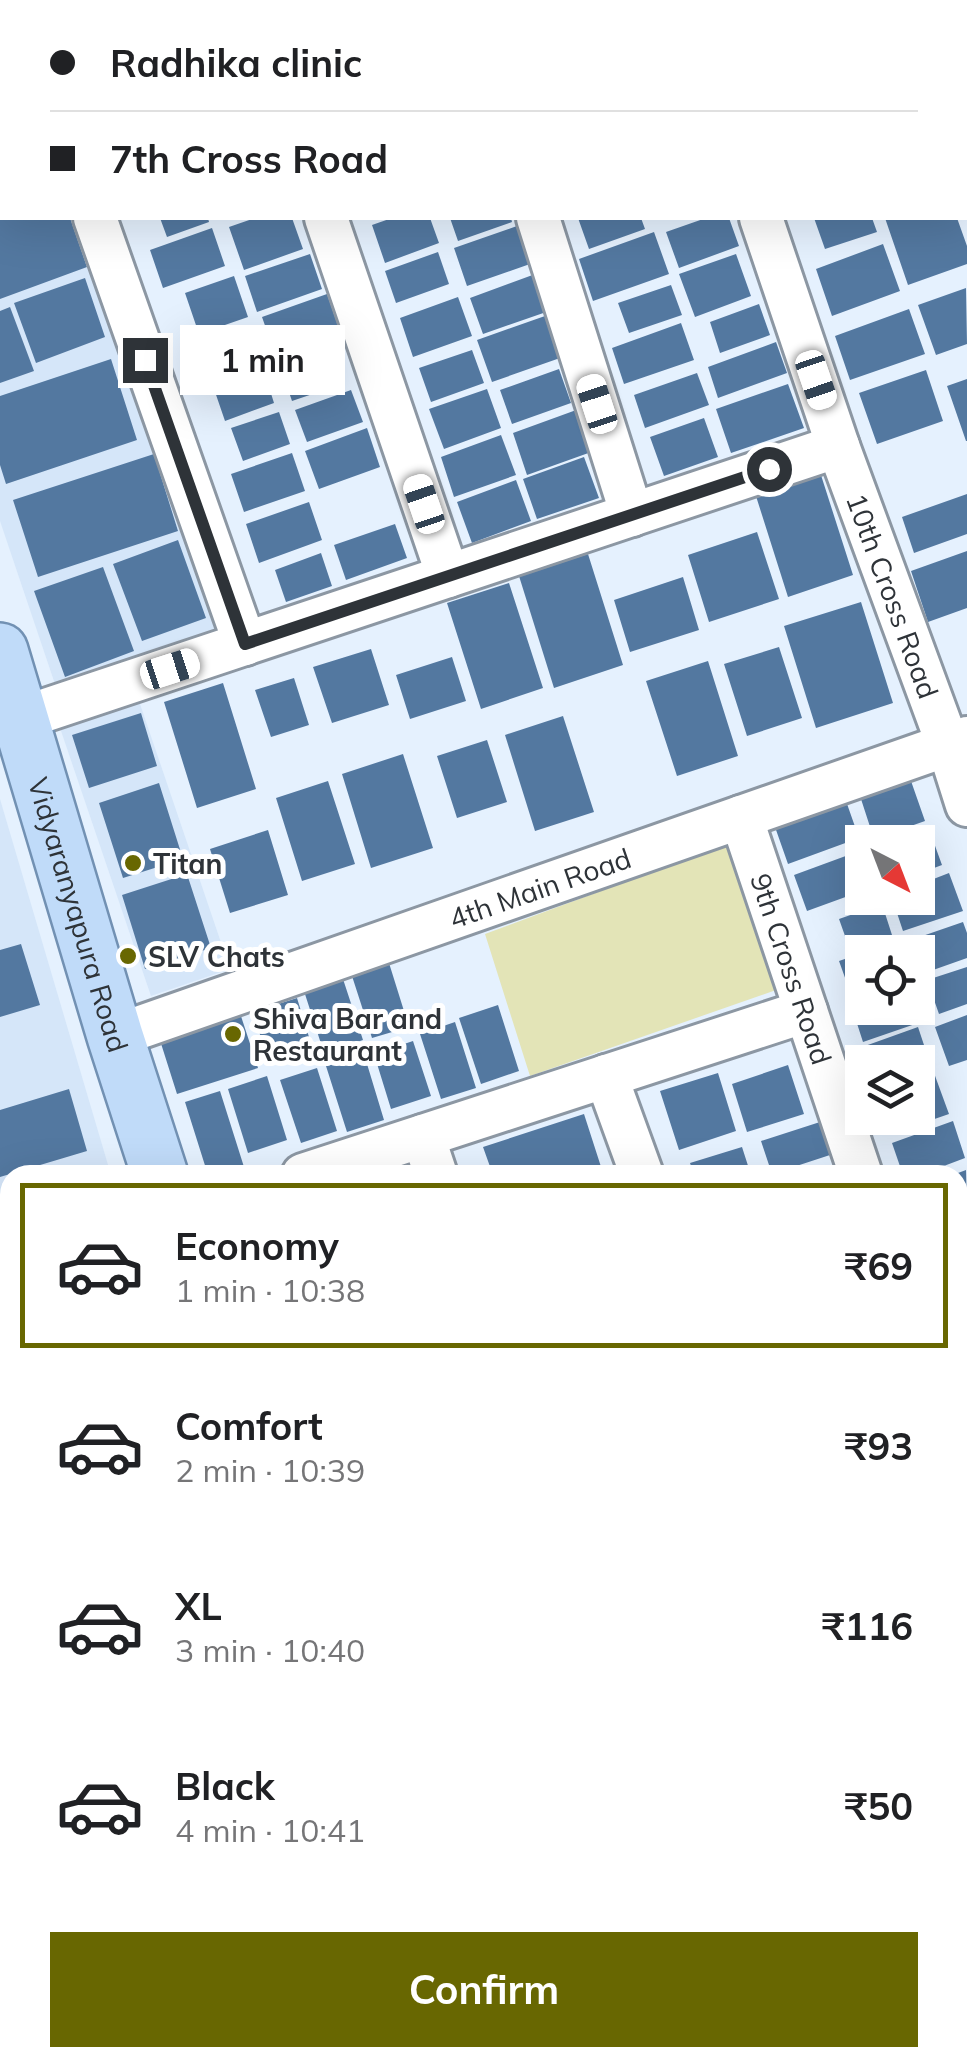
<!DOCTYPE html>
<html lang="en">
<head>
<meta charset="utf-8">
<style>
  body { margin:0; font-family:Mulish,sans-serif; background:#f6f6f6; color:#202124; height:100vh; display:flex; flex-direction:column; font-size:38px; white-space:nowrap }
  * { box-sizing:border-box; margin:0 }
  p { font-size:32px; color:#757577 }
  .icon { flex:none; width:55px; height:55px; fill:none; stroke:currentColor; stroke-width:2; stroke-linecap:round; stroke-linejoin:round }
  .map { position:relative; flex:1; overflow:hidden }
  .details { position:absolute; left:0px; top:1165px; width:968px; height:902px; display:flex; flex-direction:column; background:#fff; border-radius:30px 30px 0 0; box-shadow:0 10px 40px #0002 }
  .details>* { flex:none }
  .guide { position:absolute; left:0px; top:0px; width:968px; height:220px; box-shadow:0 10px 40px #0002; display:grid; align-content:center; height:220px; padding:0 50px; background:#fff }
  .needle { width:65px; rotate:138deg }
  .controls { position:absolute; left:845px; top:825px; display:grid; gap:20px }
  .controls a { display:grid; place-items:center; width:90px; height:90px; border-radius:0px; background:#fff; box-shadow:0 10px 40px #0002; font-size:50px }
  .end { position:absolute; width:45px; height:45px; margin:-22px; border:12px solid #2e3338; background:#fff; box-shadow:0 0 0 5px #fff }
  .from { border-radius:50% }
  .bubble { position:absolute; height:70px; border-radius:0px; background:#fff; box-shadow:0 10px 40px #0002; font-size:32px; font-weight:700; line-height:70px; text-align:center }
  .car { position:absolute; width:30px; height:60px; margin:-30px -15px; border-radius:12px; box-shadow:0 0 8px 2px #0007; background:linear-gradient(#fff 24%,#345 0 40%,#fff 0 76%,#345 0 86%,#fff 0) }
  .guide b { display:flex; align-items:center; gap:35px; height:95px; font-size:38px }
  .guide b+b { border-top:2px solid #e0e0e0 }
  .guide i { width:25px; height:25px; background:#202124 }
  ul { padding:18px 0 0; list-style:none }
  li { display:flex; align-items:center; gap:30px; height:165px; margin:0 20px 15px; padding:0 30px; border:5px solid transparent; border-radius:0px }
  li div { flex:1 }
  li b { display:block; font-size:38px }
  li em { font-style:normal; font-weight:700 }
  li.on { border-color:#686701 }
  li>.icon { width:90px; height:90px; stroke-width:1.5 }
  .cta { display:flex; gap:20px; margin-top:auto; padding:20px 50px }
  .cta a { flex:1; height:115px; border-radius:0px; background:#686701; color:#fff; font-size:40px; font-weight:700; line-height:115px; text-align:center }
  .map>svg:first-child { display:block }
</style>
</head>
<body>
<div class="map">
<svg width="967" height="2067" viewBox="0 0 967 2067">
  <rect width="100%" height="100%" fill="#e5f1fe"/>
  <!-- built -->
  <path fill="#d5e6f9" d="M0,65H2V218H87L228,635L58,693L0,521Z
    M138,698L230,969L151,996L59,725Z
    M0,799L111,1175H10V1293L0,1261Z"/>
  <!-- green -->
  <path fill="#e3e4b7" d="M727,844L779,989L530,1076L485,934Z
    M10,1486V2058H400L403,2067H0V1489Z"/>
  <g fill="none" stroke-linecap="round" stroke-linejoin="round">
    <!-- stream -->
    <path stroke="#9a9c76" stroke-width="10" d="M958,2034L967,2031
      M862,2067L890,2058"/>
  </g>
  <!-- building -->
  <path fill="#5378a0" d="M0,218H70L87,267L0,299Z
    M160,218H208L209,222L167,237Z
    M255,218H292L303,249L244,270L229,227Z
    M392,218H430L439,243L385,263L372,225Z
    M450,218H511L512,222L458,241Z
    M578,218H641L645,229L589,249Z
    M706,218H729L739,246L679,268L666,232Z
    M814,218H872L877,232L825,249Z
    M885,218H957L967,246V264L908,285Z
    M517,226L530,264L467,286L454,248Z
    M212,228L225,266L163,288L150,250Z
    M654,232L669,274L593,301L579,259Z
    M883,244L900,291L832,316L816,269Z
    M438,252L449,284L396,303L385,271Z
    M310,254L322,289L257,312L245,276Z
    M736,254L751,296L695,317L679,274Z
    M538,273L552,310L483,334L470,298Z
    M234,276L248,317L199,334L185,293Z
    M85,278L105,337L36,363L14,303Z
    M671,285L682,315L629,333L618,303Z
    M966,288L967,344L936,355L918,305Z
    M327,294L341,334L276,357L262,317Z
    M458,297L472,336L413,357L400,318Z
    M759,304L770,335L720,353L710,322Z
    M10,307L34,371L0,383V311Z
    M909,309L925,354L850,380L835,336Z
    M545,316L560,358L492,382L477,340Z
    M681,323L694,360L624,384L612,348Z
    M248,325L259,359L208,377L196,343Z
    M776,342L787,373L718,398L708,367Z
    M329,349L342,384L292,401L280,366Z
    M472,350L484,383L431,402L419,368Z
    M111,359L137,440L6,484L0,465V396Z
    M263,368L274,403L225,421L213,386Z
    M559,369L571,403L512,424L500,390Z
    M926,370L943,421L877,444L859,393Z
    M697,373L709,405L645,428L634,395Z
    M967,379V441H966L947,386Z
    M788,384L804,428L731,453L716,409Z
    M487,389L501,428L444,449L429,409Z
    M351,390L363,422L307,442L295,410Z
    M579,409L594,451L527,475L513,433Z
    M279,412L290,444L243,461L231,428Z
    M704,418L718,457L664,476L650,437Z
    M367,428L380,467L319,489L305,451Z
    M501,435L516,475L454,497L441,457Z
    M292,453L305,491L244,512L231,474Z
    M154,454L178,531L38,577L13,500Z
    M584,457L599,498L537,519L523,479Z
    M820,472L853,575L788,597L755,493Z
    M516,480L531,521L472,543L457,502Z
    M967,494V534L914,553L902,517Z
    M309,502L322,540L259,563L246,524Z
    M395,524L407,558L346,580L334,545Z
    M757,532L779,599L709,622L688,555Z
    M178,540L206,618L142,641L113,564Z
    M967,551V608L928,622L911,571Z
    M321,553L332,586L286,602L275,570Z
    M588,554L623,665L554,688L519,576Z
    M103,567L134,651L65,677L34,591Z
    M683,577L699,630L630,652L614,600Z
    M509,583L543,688L481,709L447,603Z
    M861,602L893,703L816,728L784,626Z
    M779,647L802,718L747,736L724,664Z
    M371,649L389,705L332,723L313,667Z
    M452,657L466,701L410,719L396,675Z
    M708,661L738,756L677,776L646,681Z
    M294,678L309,725L271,737L255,690Z
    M223,683L256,789L197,808L164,702Z
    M141,713L157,766L89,788L72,735Z
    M563,716L594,812L535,831L505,735Z
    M487,740L507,802L457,818L437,756Z
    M403,754L433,848L371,868L342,774Z
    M328,781L355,864L302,881L276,798Z
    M911,781L925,821L874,839L861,799Z
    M159,783L183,859L123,878L99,803Z
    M846,801L859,838L788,864L775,827Z
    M268,830L288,895L230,913L210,849Z
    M930,832L942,865L918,874V842H901Z
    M862,850V891L807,911L794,875Z
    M949,873L963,911L903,931L892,898H918V885Z
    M187,874L211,948L145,969L122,895Z
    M882,904L892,935L850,950L839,919Z
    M963,922L967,933V958L919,975L918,952H912L908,941Z
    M21,944L40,1005L0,1017V950Z
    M862,953V996L853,1000L839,961Z
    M389,963L409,1027L372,1038L352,976Z
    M967,967V1004L939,1014L927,980Z
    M343,979L363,1040L324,1053L304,991Z
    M297,998L313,1050L269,1064L253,1012Z
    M498,1005L519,1071L481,1084L459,1018Z
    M862,1005V1008H916L921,1022L863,1042L852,1008Z
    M238,1007L258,1068L177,1094L158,1034Z
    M967,1015V1060L949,1066L935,1027Z
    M455,1022L476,1088L441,1099L420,1034Z
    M918,1027L930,1063L918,1068V1062H862V1083L851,1051Z
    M413,1041L431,1096L391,1109L374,1054Z
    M364,1054L384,1120L347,1132L326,1066Z
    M788,1065L804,1114L747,1132L732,1084Z
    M317,1068L337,1131L301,1143L280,1080Z
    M718,1073L736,1131L679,1150L660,1091Z
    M934,1073L949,1114L891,1134L885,1118H918V1079Z
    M267,1076L287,1140L248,1153L228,1089Z
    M69,1089L87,1151L0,1177V1110Z
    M220,1091L244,1167L220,1175H208L185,1102Z
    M584,1114L603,1173L493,1175L483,1147Z
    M953,1121L965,1158L920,1175H903L892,1143Z
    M820,1122L830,1155L772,1174L761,1141Z
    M742,1147L751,1175H694L690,1163Z
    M966,1170L967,1214L958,1217V1173Z
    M967,1266V1309L958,1313V1269Z
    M967,1316V1363H966L958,1338V1319Z
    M10,1325V1394L0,1397V1328Z
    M967,1571V1608L958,1611V1574Z
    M967,1617V1658L958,1662V1620Z
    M967,1669V1710L958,1714V1672Z
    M964,1788L967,1797V1855L958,1859V1790Z
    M967,1871V1947L958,1950V1874Z
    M473,2058H548L551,2067H477Z
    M562,2058H611L614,2067H565Z
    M623,2058H673L649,2067H627Z"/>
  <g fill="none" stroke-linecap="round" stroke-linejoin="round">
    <defs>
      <g id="minor">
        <path d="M252,0L253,2"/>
        <path d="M470,0L471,2"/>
        <path d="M688,0L689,2"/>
        <path d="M930,0L931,2"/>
        <path d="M153,2L161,0"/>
        <path d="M0,55L2,54"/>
        <path d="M965,101L967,107"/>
        <path d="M95,218L245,644"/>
        <path d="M326,218L448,576"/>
        <path d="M538,218L632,515"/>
        <path id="s1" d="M761,218L838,446L948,745L967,805"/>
        <path d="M19,719L838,446"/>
        <path id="s2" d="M741,817L861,1175"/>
        <path id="s3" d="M115,1036L967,738"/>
        <path d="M606,1076L642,1175"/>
        <path d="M423,1136L436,1175"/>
        <path d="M303,1175L806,1011"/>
        <path d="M958,1464L967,1492"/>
        <path d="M0,1474L10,1471"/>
        <path d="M958,1758L967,1754"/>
        <path d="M958,2003L967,2000"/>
        <path d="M766,2067L794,2058"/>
      </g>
      <g id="major">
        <path id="s4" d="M0,651L115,1036L160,1175"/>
        <path d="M427,2058L430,2067"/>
      </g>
    </defs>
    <!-- minor casing -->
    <use href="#minor" stroke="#8c97a3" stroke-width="48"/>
    <!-- major casing -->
    <use href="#major" stroke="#7291b3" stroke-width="60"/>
    <!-- minor -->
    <use href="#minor" stroke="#fff" stroke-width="42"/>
    <!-- major -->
    <use href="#major" stroke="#c0dbf9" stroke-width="55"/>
  </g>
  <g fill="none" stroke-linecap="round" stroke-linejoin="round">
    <!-- route -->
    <path stroke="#2e3338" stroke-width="12" d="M145,360L245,644L769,469"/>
  </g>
  <!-- markers -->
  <g fill="#686701" stroke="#fff" stroke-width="4">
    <circle cx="133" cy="863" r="10"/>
    <circle cx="128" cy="956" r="10"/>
    <circle cx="233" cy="1034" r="10"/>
  </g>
  <g text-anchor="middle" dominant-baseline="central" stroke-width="10" stroke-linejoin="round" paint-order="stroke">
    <!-- street labels -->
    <g font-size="28" fill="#2e3338" stroke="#fff">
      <text stroke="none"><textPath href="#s1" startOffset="400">10th Cross Road</textPath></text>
      <text stroke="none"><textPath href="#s3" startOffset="450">4th Main Road</textPath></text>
      <text stroke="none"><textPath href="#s4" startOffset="275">Vidyaranyapura Road</textPath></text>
      <text stroke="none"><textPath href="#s2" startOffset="160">9th Cross Road</textPath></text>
    </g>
    <!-- poi labels -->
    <g font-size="28" font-weight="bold" fill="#2e3338" stroke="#fff" text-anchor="start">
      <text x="153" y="863">Titan</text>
      <text x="148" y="956">SLV Chats</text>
      <text x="253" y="1018">Shiva Bar and<tspan x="253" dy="32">Restaurant</tspan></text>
    </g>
  </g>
</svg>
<div class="controls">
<a><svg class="needle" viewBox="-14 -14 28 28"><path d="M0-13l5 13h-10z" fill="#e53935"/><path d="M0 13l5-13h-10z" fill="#757577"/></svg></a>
<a><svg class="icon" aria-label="locate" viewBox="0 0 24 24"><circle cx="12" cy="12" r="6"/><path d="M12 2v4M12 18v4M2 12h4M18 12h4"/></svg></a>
<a><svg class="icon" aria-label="layers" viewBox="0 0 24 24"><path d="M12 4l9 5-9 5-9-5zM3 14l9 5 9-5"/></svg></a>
</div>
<i class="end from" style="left:769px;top:469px"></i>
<i class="end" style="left:145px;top:360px"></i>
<div class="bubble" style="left:180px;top:325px;width:165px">1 min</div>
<i class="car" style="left:816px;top:380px;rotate:161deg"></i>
<i class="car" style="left:597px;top:404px;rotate:342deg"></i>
<i class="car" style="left:424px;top:504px;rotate:341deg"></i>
<i class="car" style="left:170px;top:669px;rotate:72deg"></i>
<div class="guide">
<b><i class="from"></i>Radhika clinic</b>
<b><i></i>7th Cross Road</b>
</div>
<section class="details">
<ul>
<li class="on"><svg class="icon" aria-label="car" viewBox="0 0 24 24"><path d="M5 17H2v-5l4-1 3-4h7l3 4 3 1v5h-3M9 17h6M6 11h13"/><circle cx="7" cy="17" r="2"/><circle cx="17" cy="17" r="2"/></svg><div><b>Economy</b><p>1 min · 10:38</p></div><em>₹69</em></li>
<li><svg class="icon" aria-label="car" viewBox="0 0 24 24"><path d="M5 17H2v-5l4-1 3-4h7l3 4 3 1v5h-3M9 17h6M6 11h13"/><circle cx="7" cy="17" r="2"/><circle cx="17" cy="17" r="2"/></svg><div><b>Comfort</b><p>2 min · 10:39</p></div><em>₹93</em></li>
<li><svg class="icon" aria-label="car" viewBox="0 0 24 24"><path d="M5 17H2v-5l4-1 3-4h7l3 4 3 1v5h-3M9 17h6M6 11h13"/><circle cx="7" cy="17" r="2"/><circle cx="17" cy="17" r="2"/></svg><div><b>XL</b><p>3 min · 10:40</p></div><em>₹116</em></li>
<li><svg class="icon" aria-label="car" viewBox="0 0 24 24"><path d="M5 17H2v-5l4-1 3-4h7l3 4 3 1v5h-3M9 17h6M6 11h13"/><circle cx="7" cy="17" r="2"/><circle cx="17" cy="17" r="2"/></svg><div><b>Black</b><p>4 min · 10:41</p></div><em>₹50</em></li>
</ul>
<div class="cta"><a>Confirm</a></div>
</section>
</div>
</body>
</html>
